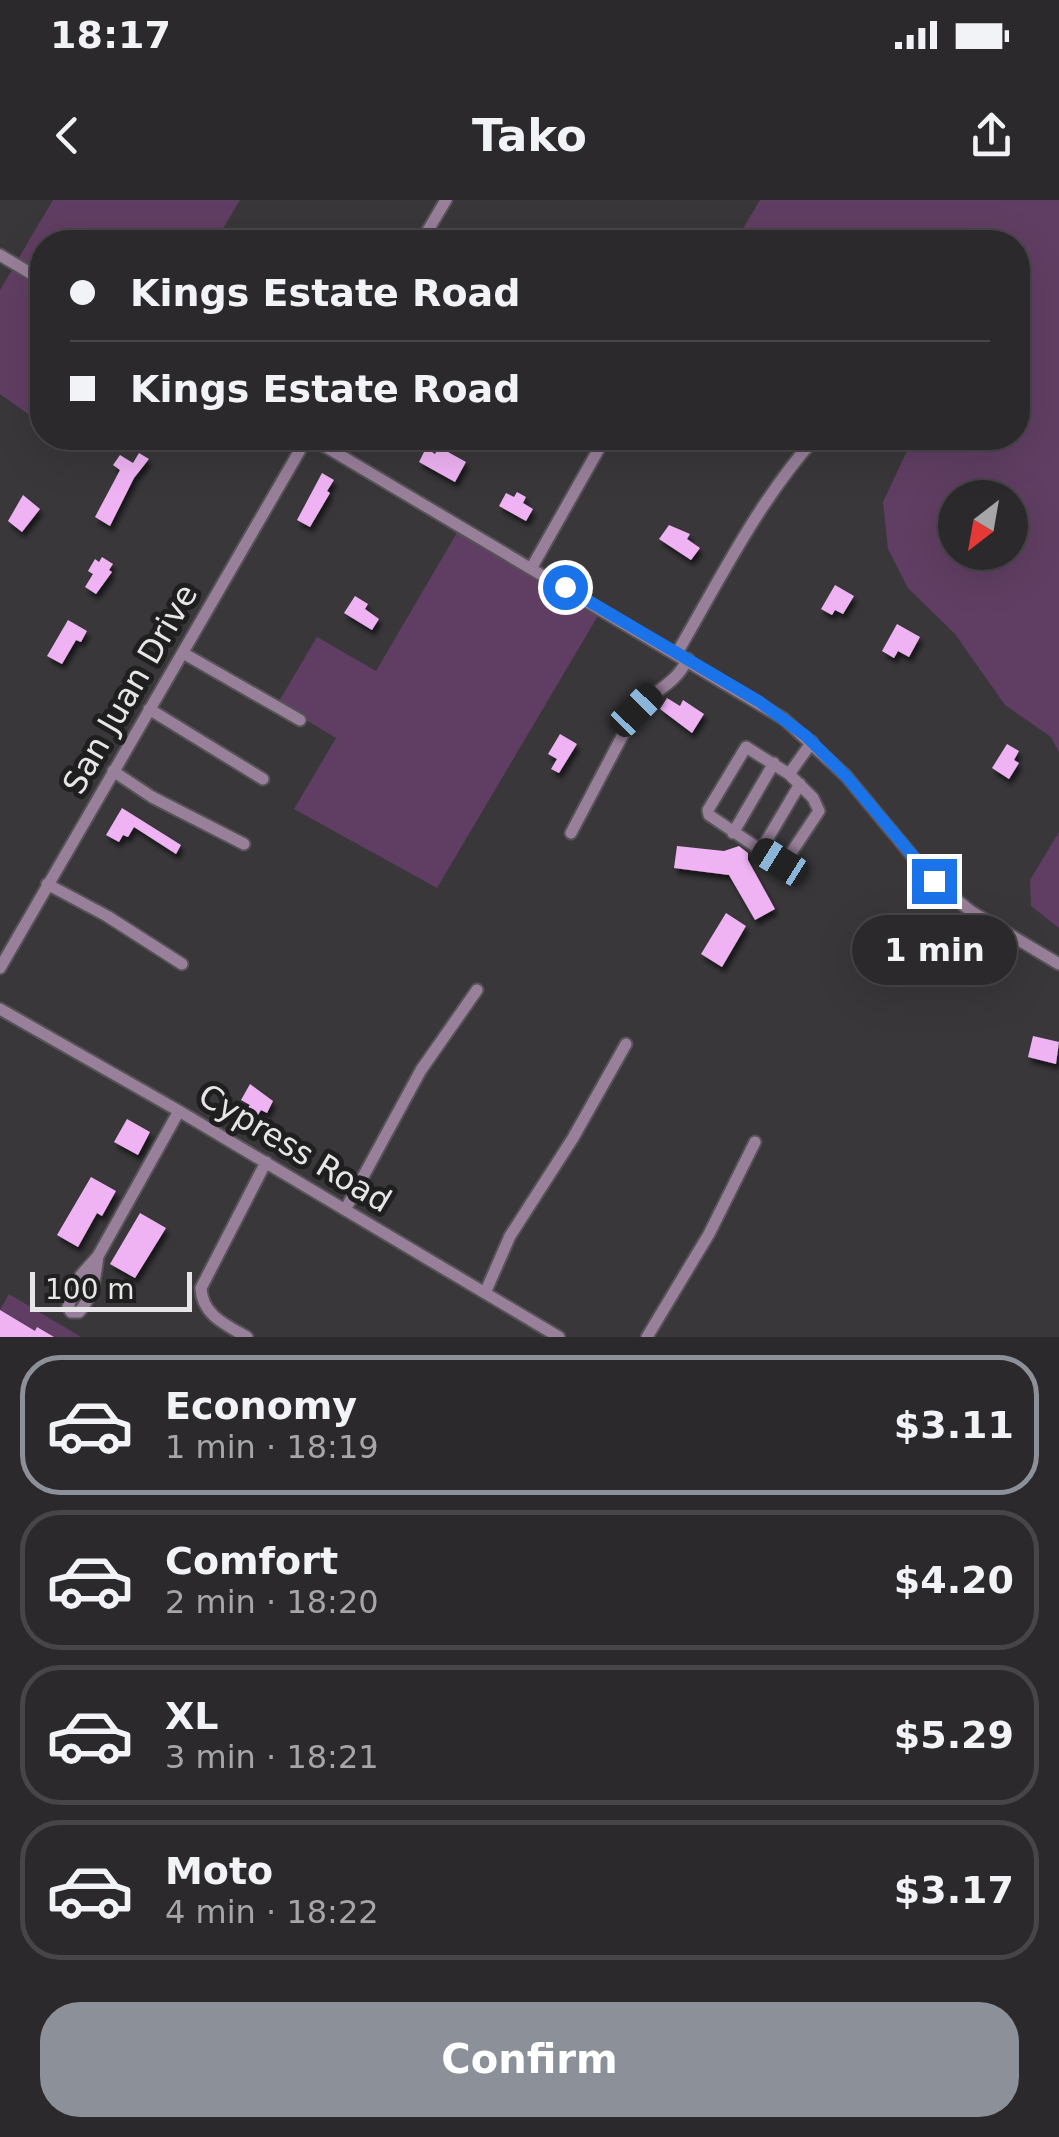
<!DOCTYPE html>
<html lang="en">
<head>
<meta charset="utf-8">
<style>
  body { margin:0; font-family:"DejaVu Sans",sans-serif; background:#373538; color:#f1f3f6; height:100vh; display:flex; flex-direction:column; font-size:38px; white-space:nowrap }
  * { box-sizing:border-box; margin:0 }
  p { font-size:32px; color:#a6a6a9 }
  .icon { flex:none; width:55px; height:55px; fill:none; stroke:currentColor; stroke-width:2; stroke-linecap:round; stroke-linejoin:round }
  .map { position:relative; height:1137px; overflow:hidden }
  .sheet { display:flex; flex-direction:column; background:#2b292c; flex:1 }
  .sheet>* { flex:none }
  .hud { position:absolute; left:30px; top:30px; width:1000px; height:220px; border-radius:40px; box-shadow:0 10px 40px #0002,0 0 0 2px #474548; display:grid; align-content:center; height:220px; padding:0 40px; background:#2b292c }
  .needle { width:65px; rotate:211deg }
  .controls { position:absolute; left:938px; top:280px; display:grid; gap:20px }
  .controls a { display:grid; place-items:center; width:90px; height:90px; border-radius:50%; background:#2b292c; box-shadow:0 10px 40px #0002,0 0 0 2px #474548; font-size:50px }
  .scale { position:absolute; left:30px; bottom:25px; width:162px; box-sizing:border-box; padding-left:10px; border:5px solid #e7e5e7; border-top:0; font-size:28px; line-height:35px; white-space:nowrap; color:#e7e5e7; -webkit-text-stroke:8px #201f20; paint-order:stroke }
  .end { position:absolute; width:45px; height:45px; margin:-22px; border:12px solid #1a73e8; background:#fff; box-shadow:0 0 0 5px #fff }
  .from { border-radius:50% }
  .bubble { position:absolute; height:70px; border-radius:35px; background:#2b292c; box-shadow:0 10px 40px #0002,0 0 0 2px #474548; font-size:32px; font-weight:700; line-height:70px; text-align:center }
  .car { position:absolute; width:30px; height:60px; margin:-30px -15px; border-radius:12px; box-shadow:0 0 8px 2px #0007; background:linear-gradient(#222 24%,#8ab4d8 0 40%,#222 0 76%,#8ab4d8 0 86%,#222 0) }
  .hud b { display:flex; align-items:center; gap:35px; height:95px; font-size:38px }
  .hud b+b { border-top:2px solid #474548 }
  .hud i { width:25px; height:25px; background:#f1f3f6 }
  ul { padding:18px 0 0; list-style:none }
  li { display:flex; align-items:center; gap:30px; height:140px; margin:0 20px 15px; padding:0 20px; border:5px solid #474548; border-radius:40px }
  li div { flex:1 }
  li b { display:block; font-size:38px }
  li em { font-style:normal; font-weight:700 }
  li.current { border-color:#8c9099 }
  li>.icon { width:90px; height:90px; stroke-width:1.5 }
  .primary-button { display:flex; gap:20px; margin-top:auto; padding:20px 40px }
  .primary-button a { flex:1; height:115px; border-radius:40px; background:#8c9099; color:#fff; font-size:40px; font-weight:700; line-height:115px; text-align:center }
  .status { display:flex; justify-content:space-between; align-items:center; height:70px; padding:0 50px; background:#2b292c; direction:ltr }
  .status svg { height:28px; fill:currentColor }
  header { display:flex; justify-content:space-between; align-items:center; height:130px; padding:0 40px; background:#2b292c; font-size:45px; font-weight:700 }
  .map>svg:first-child { display:block }
</style>
</head>
<body>
<div class="status"><b>18:17</b><svg viewBox="0 0 49 12"><path d="M0 12V9h3v3zM5 12V6h3v6zM10 12V3h3v9zM15 12V0h3v12zM26 1h20v11H26zM47 4h2v5h-2z"/></svg></div>
<header><svg class="icon" aria-label="back" viewBox="0 0 24 24"><path d="M15 5l-7 7 7 7"/></svg>Tako<svg class="icon" aria-label="share" viewBox="0 0 24 24"><path d="M12 15V3M7 8l5-5 5 5M5 13v7h14v-7"/></svg></header>
<div class="map">
<svg width="1059" height="1137" viewBox="0 0 1059 1137">
  <defs>
    <filter id="shadow"><feDropShadow dx="3" dy="5.5" stdDeviation="2.5" flood-color="#0009"/></filter>
  </defs>
  <rect width="100%" height="100%" fill="#39373a"/>
  <!-- green -->
  <path fill="#603e63" fill-rule="evenodd" d="M53,0H240L215,42H42V73L18,59Z
    M760,0H1059V552L1051,537L1005,505L955,434L908,388L888,349L883,302L913,238H1018V42H735ZM955,298H1010V352H955Z
    M12,70L42,88V224L0,194V90Z
    M458,331L599,414L437,688L294,609L336,538L278,503L317,437L376,471Z
    M1059,632V728L1031,706L1030,680Z
    M9,1094L81,1137H0V1110Z"/>
  <!-- building -->
  <path fill="#efb3f4" filter="url(#shadow)" d="M439,247L466,262L455,282L419,262L426,248L435,254Z
    M139,253L149,259L134,278L110,326L95,317L120,270L113,265L120,255L133,263Z
    M322,273L334,280L327,291L330,293L310,327L297,320Z
    M517,292L526,297L523,303L533,309L526,321L499,306L506,293L514,297Z
    M23,295L40,309L22,332L8,321Z
    M669,325L690,334L687,339L700,348L691,360L659,339Z
    M102,357L113,364L109,370L112,372L96,394L85,387L93,374L88,371L95,359L99,362Z
    M835,385L854,396L843,414L835,410L832,415L821,409Z
    M355,396L368,404L365,409L379,419L372,430L344,413Z
    M68,420L87,431L81,442L76,440L62,464L47,456Z
    M897,424L920,437L909,457L898,451L894,458L882,451Z
    M667,498L680,506L683,500L704,514L692,533L660,509Z
    M560,534L577,544L559,573L551,569L557,559L548,554Z
    M1007,544L1019,551L1014,560L1019,563L1009,579L992,568Z
    M122,608L181,645L176,654L134,627L128,637L123,635L119,642L106,635Z
    M677,646L724,651L739,646L748,653V660L775,709L755,720L729,675L674,668Z
    M726,713L746,726L722,767L701,754Z
    M1033,836L1059,842L1056,864L1028,857Z
    M250,884L273,901L267,913L261,910L258,915L247,909L250,905L241,900Z
    M127,919L150,932L138,955L114,942Z
    M91,977L116,991L102,1016L97,1013L78,1047L57,1035Z
    M140,1013L166,1028L135,1078L110,1064Z
    M0,1110L35,1131L37,1127L54,1137H0Z"/>
  <g fill="none" stroke-linecap="round" stroke-linejoin="round">
    <defs>
      <path id="minor" d="M421,42L446,0
        M0,55L42,80
        M311,238L784,519L846,576L933,681L972,712L1059,764
        M532,367L605,238
        M183,453L300,520
        M677,453C720,379 758,302 815,238
        M149,509L263,579
        M113,571L152,597L244,644
        M789,574L813,598L819,611L785,662L780,663L709,615L708,610L746,547L789,574L812,542
        M571,633L636,510C656,488 673,487 688,459
        M733,633L774,563
        M761,650L800,584
        M47,684L107,716L182,764
        M0,768L307,238
        M0,809L179,911L559,1137
        M345,1010L421,870L477,790
        M98,1056C95,1077 94,1095 79,1112H71L68,1107L81,1075L98,1056L179,911
        M485,1093L510,1036L573,938L626,844
        M247,1137C226,1125 202,1115 201,1088L266,962
        M647,1137L709,1034L755,942"/>
    </defs>
    <!-- minor casing -->
    <use href="#minor" stroke="#555356" stroke-width="15"/>
    <!-- minor -->
    <use href="#minor" stroke="#987f9a" stroke-width="11"/>
  </g>
  <g fill="none" stroke-linecap="round" stroke-linejoin="round">
    <!-- route -->
    <path stroke="#1a73e8" stroke-width="12" d="M565,387L760,502L806,536L846,576L934,681"/>
  </g>
  <g text-anchor="middle" dominant-baseline="central" stroke-width="10" stroke-linejoin="round" paint-order="stroke">
    <!-- street labels -->
    <g font-size="32" fill="#e7e5e7" stroke="#201f20">
      <text transform="translate(130 489) rotate(-60)">San Juan Drive</text>
      <text transform="translate(295 948) rotate(31)">Cypress Road</text>
    </g>
  </g>
</svg>
<div class="controls">
<a><svg class="needle" viewBox="-14 -14 28 28"><path d="M0-13l5 13h-10z" fill="#e53935"/><path d="M0 13l5-13h-10z" fill="#a6a6a9"/></svg></a>
</div>
<div class="scale">100 m</div>
<i class="end from" style="left:565px;top:387px"></i>
<i class="end" style="left:934px;top:681px"></i>
<div class="bubble" style="left:852px;top:715px;width:165px">1 min</div>
<i class="car" style="left:636px;top:510px;rotate:44deg"></i>
<i class="car" style="left:780px;top:662px;rotate:302deg"></i>
<div class="hud">
<b><i class="from"></i>Kings Estate Road</b>
<b><i></i>Kings Estate Road</b>
</div>
</div>
<section class="sheet">
<ul>
<li class="current"><svg class="icon" aria-label="car" viewBox="0 0 24 24"><path d="M5 17H2v-5l4-1 3-4h7l3 4 3 1v5h-3M9 17h6M6 11h13"/><circle cx="7" cy="17" r="2"/><circle cx="17" cy="17" r="2"/></svg><div><b>Economy</b><p>1 min · 18:19</p></div><em>$3.11</em></li>
<li><svg class="icon" aria-label="car" viewBox="0 0 24 24"><path d="M5 17H2v-5l4-1 3-4h7l3 4 3 1v5h-3M9 17h6M6 11h13"/><circle cx="7" cy="17" r="2"/><circle cx="17" cy="17" r="2"/></svg><div><b>Comfort</b><p>2 min · 18:20</p></div><em>$4.20</em></li>
<li><svg class="icon" aria-label="car" viewBox="0 0 24 24"><path d="M5 17H2v-5l4-1 3-4h7l3 4 3 1v5h-3M9 17h6M6 11h13"/><circle cx="7" cy="17" r="2"/><circle cx="17" cy="17" r="2"/></svg><div><b>XL</b><p>3 min · 18:21</p></div><em>$5.29</em></li>
<li><svg class="icon" aria-label="car" viewBox="0 0 24 24"><path d="M5 17H2v-5l4-1 3-4h7l3 4 3 1v5h-3M9 17h6M6 11h13"/><circle cx="7" cy="17" r="2"/><circle cx="17" cy="17" r="2"/></svg><div><b>Moto</b><p>4 min · 18:22</p></div><em>$3.17</em></li>
</ul>
<div class="primary-button"><a>Confirm</a></div>
</section>
</body>
</html>
